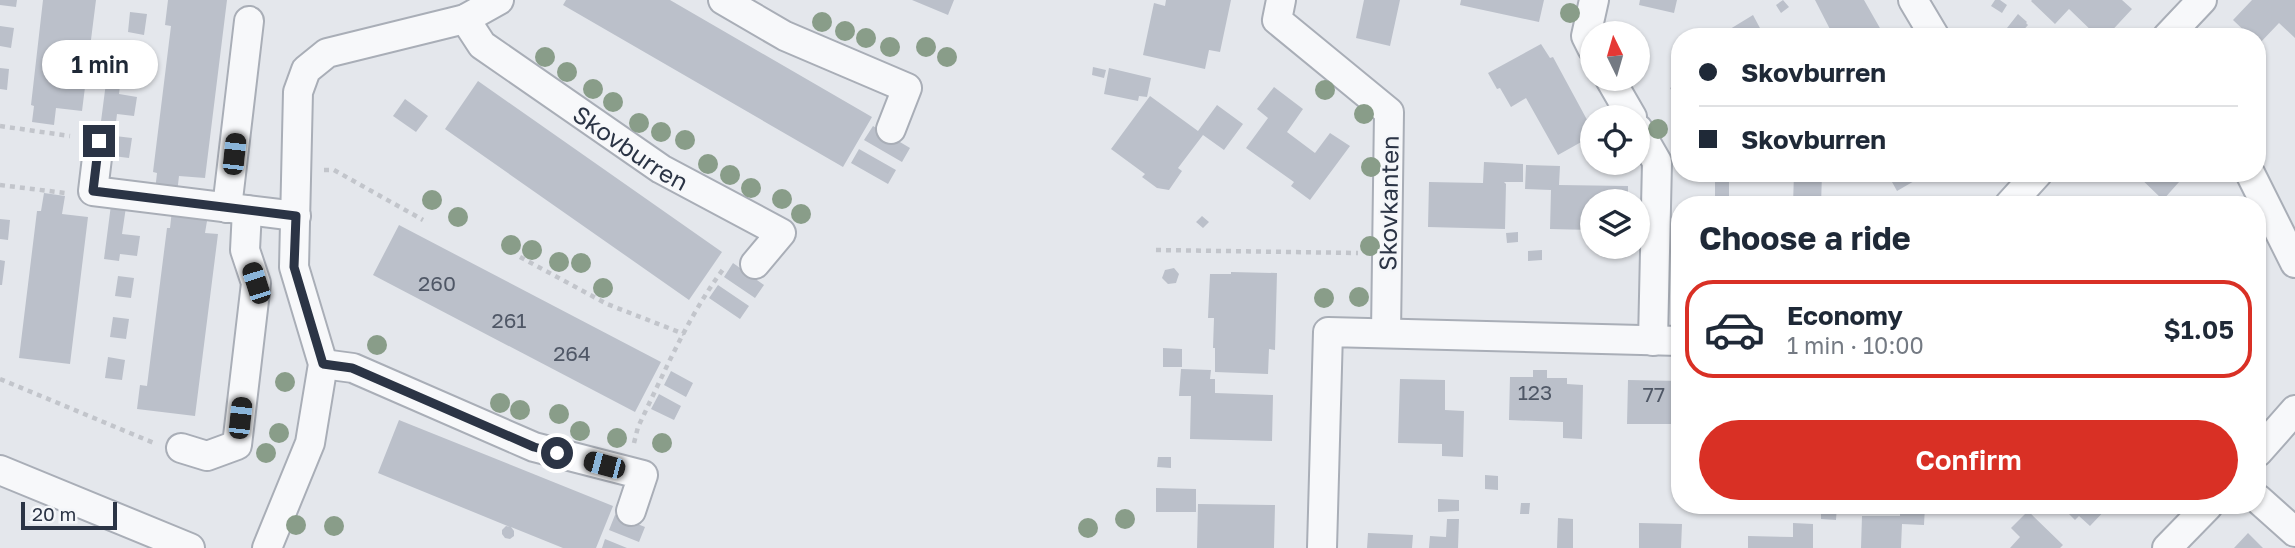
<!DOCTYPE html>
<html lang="en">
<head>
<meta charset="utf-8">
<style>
  body { margin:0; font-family:"Golos Text",sans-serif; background:#f2f2f3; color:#1f2937; height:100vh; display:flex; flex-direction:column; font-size:26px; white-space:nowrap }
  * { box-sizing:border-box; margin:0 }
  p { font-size:23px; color:#747a83 }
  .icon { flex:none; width:38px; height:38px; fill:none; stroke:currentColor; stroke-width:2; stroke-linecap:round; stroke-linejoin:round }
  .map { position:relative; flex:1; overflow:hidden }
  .panel { position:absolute; left:1671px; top:196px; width:595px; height:318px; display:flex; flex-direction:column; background:#fff; border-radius:28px; box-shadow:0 2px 5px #0004 }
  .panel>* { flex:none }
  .top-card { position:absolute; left:1671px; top:28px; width:595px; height:154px; border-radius:28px; box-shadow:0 2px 5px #0004; display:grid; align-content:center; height:154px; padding:0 28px; background:#fff }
  .needle { width:46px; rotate:355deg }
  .controls { position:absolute; left:1580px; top:21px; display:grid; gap:14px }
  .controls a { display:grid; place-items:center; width:70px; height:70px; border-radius:50%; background:#fff; box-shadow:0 2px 5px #0004; font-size:35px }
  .scale { position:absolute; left:21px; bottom:18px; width:96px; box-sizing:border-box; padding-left:7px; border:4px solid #2b3445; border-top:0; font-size:19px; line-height:24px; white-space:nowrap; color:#2b3445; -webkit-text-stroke:5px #f4f6f9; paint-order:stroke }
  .end { position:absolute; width:32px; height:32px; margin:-16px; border:9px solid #2b3445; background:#fff; box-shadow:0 0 0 4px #fff }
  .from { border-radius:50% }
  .bubble { position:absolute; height:49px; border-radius:24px; background:#fff; box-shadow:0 2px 5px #0004; font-size:23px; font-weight:600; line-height:49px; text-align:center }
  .car { position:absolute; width:21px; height:42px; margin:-21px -10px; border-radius:9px; box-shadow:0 0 5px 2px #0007; background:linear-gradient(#222 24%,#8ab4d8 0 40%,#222 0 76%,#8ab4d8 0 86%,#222 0) }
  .top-card b { display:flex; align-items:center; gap:24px; height:66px; font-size:26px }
  .top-card b+b { border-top:2px solid #e0e1e3 }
  .top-card i { width:18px; height:18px; background:#1f2937 }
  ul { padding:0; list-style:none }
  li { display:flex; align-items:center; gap:21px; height:98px; margin:0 14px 10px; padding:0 14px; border:4px solid transparent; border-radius:28px }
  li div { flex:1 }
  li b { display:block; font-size:26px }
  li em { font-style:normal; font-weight:600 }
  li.active { border-color:#d93025 }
  li>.icon { width:63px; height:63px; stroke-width:1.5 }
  h2 { padding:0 28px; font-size:32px; line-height:84px }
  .primary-button { display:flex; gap:14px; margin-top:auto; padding:14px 28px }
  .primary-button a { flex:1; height:80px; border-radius:42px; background:#d93025; color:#fff; font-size:28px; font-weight:600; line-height:80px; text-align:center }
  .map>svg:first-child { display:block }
</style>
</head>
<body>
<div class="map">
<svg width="2295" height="548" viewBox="0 0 2295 548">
  <rect width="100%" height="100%" fill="#e4e7ec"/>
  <!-- building -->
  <path fill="#bbc0ca" d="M0,0H17L16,7L0,5Z
    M43,0H96L82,111L56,108L54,125L32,122L34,106L31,105Z
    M168,0H227L205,178L179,176L177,193L155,191L157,173L153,172L171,26L165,25Z
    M566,0H670L872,117L843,167L563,5Z
    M912,0H954L948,15Z
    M1166,0H1231L1220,52L1209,50L1205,69L1143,55L1154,3L1165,6Z
    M1364,0H1400L1390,46L1356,38Z
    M1461,0H1544L1539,22L1460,5Z
    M1640,0H1677L1674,13L1639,5Z
    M1783,0L1789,7L1781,13L1776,5Z
    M1815,0H1864L1885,37H1834Z
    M1995,0H2000L2007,5L2002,13L1991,6Z
    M2032,0H2122L2132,9L2106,37H2098L2069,9L2055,24L2031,1Z
    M2252,0H2295V38L2279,23L2259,44L2258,37H2251L2233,20Z
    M130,12L147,14L144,35L128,32Z
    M2018,14L2027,22L2026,23L2028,25L2020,34L2017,32L2015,34L2007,28Z
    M1753,15L1761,30L1749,37H1717Z
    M0,26L14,28L11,48L0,46Z
    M1541,44L1550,58L1553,57L1592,129V136L1558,155L1526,98L1511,107L1500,88L1497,89L1488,73Z
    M125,52L142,55L139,75L123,73Z
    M1093,67L1106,70L1104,78L1092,75Z
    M0,68L9,69L7,90L0,89Z
    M1109,68L1151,78L1147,97L1139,96L1138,101L1104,94Z
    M107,75L121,77L119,94L137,97L134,116L117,114L115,130L100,129Z
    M478,81L722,252L689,300L445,129Z
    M1680,82V106L1670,88Z
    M1274,87L1303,109L1287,132L1315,153L1330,133L1350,146L1310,200L1291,186L1294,182L1246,148L1268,118L1257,109Z
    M1150,96L1198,131L1217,105L1243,124L1224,150L1203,135L1178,168L1182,171L1169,190L1157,188L1142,177L1145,174L1111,149Z
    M405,99L428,116L416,132L393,116Z
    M873,126L910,148L902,162L864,140Z
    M115,136L132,138L129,158L113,156Z
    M859,149L896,170L888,184L851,163Z
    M1484,162L1523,164V182H1504L1506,184L1505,229L1428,227L1429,182L1483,183Z
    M1526,165L1560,166L1559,185L1628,186V201H1592V230L1550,229L1551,190L1525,189Z
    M1794,173H1822L1821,205H1793Z
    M1887,173H1928L1897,191Z
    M2135,173H2187L2163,200Z
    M1715,175H1729V196H1715Z
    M44,193L65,196L62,214L88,217L70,364L19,358L37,211H41Z
    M111,205L126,207L122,234L140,236L137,256L120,254L119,261L104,259Z
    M172,210L208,215L205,233L218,234L195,416L137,409L140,385L147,386L167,228H170Z
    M1202,216L1209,222L1203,228L1196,222Z
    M0,219L10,220L8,240L0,239Z
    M399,225L661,362L635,412L373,275Z
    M1518,232V242L1507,243L1506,233Z
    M1542,250V260L1528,261V251Z
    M0,260L5,261L2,285H0Z
    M733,263L764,285L755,298L724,277Z
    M1174,268L1179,274L1176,283L1168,284L1162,278L1165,270Z
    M1231,272L1277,273L1275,350L1269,349L1268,374L1215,372V348H1213L1214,318H1208L1210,274H1231Z
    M118,276L134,278L131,298L115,296Z
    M718,285L749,306L740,319L709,298Z
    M2258,289L2264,302L2258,305Z
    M113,317L129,319L126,339L110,337Z
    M1163,348L1182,349V367H1163Z
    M108,357L125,360L122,380L105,378Z
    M1181,369L1211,370L1210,379H1215V393L1273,395L1272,441L1190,439L1191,396H1179Z
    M1533,370H1547V378H1567V384L1583,385L1582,439L1563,438V422L1509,420L1510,377H1533Z
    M671,371L693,383L686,397L664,385Z
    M1400,379L1445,380V410L1464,411L1463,457L1442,456V444L1398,443Z
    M1628,380L1680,381V424H1627Z
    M659,394L681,406L674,420L651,409Z
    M399,420L613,506L596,548H563L511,527L514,531V536L510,539L505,538L502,534V530L506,526L510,527L378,473Z
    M1158,457H1171V468L1157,467Z
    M1485,475L1498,476V490L1485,489Z
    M1156,488L1196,489V512H1156Z
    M1438,499L1459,500V511L1438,512Z
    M1521,503H1530L1529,514H1520Z
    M1198,504L1275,505L1274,548H1197Z
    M1821,506H1837L1836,520L1821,519Z
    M1900,506H1925L1924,525L1902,524L1901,548H1861L1862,516H1900Z
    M2069,506H2109L2090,526L2079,516L2075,520L2065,510Z
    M2028,511L2063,545L2060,548H2010L2020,537L2011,528Z
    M615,515L645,527L639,542L609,530Z
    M1558,518L1573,519V548H1557Z
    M1447,519H1459L1458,548H1429L1430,536L1446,537Z
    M1639,523L1682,524L1681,548H1639Z
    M1793,523L1813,524V548H1748V536L1793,537Z
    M1368,533L1413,535L1412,548H1367Z
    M2248,533L2263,548H2234Z
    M605,539L627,548H602Z"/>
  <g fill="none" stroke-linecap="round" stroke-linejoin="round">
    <defs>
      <g id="minor">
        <path d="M723,0L785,36L907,88L891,129"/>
        <path d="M1281,0L1277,20L1389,112L1386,333"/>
        <path d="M1913,0L1935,37"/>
        <path id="s1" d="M465,19L482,45L661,169L781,233L755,264"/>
        <path d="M2167,37L2202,0"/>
        <path d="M1592,48L1586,36L1594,0"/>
        <path d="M1610,79L1632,117"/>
        <path d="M1638,129L1657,162L1653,341"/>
        <path d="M99,141L93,191L296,216"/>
        <path d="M2250,173L2295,263"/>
        <path d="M2009,205L2038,173"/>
        <path d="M227,208L249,21"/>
        <path d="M323,364L353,368L534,447L643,475L631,511"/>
        <path d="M181,448L207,456L237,445L256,283L245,250L247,210"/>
        <path d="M2258,452L2295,410"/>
        <path d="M0,470L190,548"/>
        <path d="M2258,499L2295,532"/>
        <path d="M267,548L310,443L323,364L294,267L298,92L306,70L327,53L465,19L499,0"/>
        <path d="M1322,548L1328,332L1680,341"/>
        <path d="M2167,548L2208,506"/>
      </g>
    </defs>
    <!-- minor casing -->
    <use href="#minor" stroke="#a9aeb7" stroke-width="32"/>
    <!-- path -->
    <path stroke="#c2c5cb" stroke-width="4.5" stroke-dasharray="5 5" stroke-linecap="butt" d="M0,126L70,136
      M324,170H334L423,220
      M0,185L65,193
      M1156,250L1358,253
      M520,257L607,304L684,334
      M0,379L154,443
      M634,443L638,427C664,373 688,316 724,268"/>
    <!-- minor -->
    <use href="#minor" stroke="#f7f8fa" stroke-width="28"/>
  </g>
  <!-- trees -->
  <g fill="#899d89">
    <circle cx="1570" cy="13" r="10"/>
    <circle cx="822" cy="22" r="10"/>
    <circle cx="845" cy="31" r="10"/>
    <circle cx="866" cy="38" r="10"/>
    <circle cx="890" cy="47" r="10"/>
    <circle cx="926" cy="47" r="10"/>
    <circle cx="545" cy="57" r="10"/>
    <circle cx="947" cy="57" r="10"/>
    <circle cx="567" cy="72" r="10"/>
    <circle cx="593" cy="89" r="10"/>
    <circle cx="1325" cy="90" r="10"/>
    <circle cx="613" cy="102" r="10"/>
    <circle cx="1364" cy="114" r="10"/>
    <circle cx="639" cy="123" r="10"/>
    <circle cx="1658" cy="129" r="10"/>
    <circle cx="661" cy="132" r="10"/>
    <circle cx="685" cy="140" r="10"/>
    <circle cx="708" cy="164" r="10"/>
    <circle cx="1371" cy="167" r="10"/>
    <circle cx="730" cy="175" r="10"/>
    <circle cx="751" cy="188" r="10"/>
    <circle cx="782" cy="199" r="10"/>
    <circle cx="432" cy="200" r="10"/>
    <circle cx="801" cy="214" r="10"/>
    <circle cx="458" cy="217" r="10"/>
    <circle cx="511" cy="245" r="10"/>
    <circle cx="1370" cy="246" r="10"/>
    <circle cx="532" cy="250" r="10"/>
    <circle cx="559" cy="262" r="10"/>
    <circle cx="581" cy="263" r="10"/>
    <circle cx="603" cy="288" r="10"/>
    <circle cx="1359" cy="297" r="10"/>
    <circle cx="1324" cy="298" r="10"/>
    <circle cx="377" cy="345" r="10"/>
    <circle cx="285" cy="382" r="10"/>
    <circle cx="500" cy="403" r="10"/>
    <circle cx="520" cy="410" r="10"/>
    <circle cx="559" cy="414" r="10"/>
    <circle cx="580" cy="431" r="10"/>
    <circle cx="279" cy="433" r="10"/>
    <circle cx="617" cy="438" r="10"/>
    <circle cx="662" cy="443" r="10"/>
    <circle cx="266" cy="453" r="10"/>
    <circle cx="1125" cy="519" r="10"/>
    <circle cx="296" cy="525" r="10"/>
    <circle cx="334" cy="526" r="10"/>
    <circle cx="1088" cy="528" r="10"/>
  </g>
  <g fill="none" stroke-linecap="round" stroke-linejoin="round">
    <!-- route -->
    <path stroke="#2b3445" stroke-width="9" d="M99,141L93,191L296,216L294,267L323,364L352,368L534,447L557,453"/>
  </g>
  <g text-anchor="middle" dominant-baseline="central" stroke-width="5" stroke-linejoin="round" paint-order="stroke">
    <!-- number labels -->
    <g font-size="21" fill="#4f5766">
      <text x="437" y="283">260</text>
      <text x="509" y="320">261</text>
      <text x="572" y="353">264</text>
      <text x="1535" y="392">123</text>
      <text x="1654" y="394">77</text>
    </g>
    <!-- street labels -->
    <g font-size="24" fill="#2b3445" stroke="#f4f6f9">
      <text stroke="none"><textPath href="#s1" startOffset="212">Skovburren</textPath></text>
      <text transform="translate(1388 203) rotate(-89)">Skovkanten</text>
    </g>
  </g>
</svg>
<div class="controls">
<a><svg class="needle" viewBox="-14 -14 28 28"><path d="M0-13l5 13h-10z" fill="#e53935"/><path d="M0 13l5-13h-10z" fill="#747a83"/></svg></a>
<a><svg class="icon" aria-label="locate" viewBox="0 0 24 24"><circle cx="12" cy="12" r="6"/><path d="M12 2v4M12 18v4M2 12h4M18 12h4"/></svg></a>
<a><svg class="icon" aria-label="layers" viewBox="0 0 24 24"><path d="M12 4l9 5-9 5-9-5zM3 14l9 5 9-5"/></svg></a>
</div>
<div class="scale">20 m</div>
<i class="end from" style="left:557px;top:453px"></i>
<i class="end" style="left:99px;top:141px"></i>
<div class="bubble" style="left:42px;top:40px;width:116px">1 min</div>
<i class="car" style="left:234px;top:154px;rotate:6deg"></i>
<i class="car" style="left:256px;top:283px;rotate:342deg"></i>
<i class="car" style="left:240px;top:418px;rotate:6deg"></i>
<i class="car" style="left:604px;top:465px;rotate:285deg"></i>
<div class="top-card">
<b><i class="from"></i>Skovburren</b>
<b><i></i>Skovburren</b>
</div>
<section class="panel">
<h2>Choose a ride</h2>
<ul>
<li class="active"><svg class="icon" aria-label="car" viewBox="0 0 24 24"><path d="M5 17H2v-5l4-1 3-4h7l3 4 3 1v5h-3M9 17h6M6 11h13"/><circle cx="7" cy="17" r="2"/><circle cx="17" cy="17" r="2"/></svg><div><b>Economy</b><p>1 min · 10:00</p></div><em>$1.05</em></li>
</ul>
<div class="primary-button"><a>Confirm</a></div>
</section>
</div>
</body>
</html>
